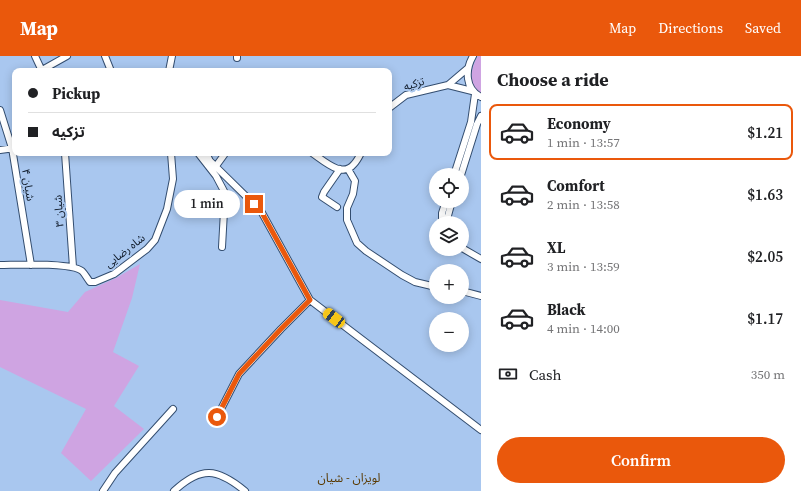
<!DOCTYPE html>
<html lang="en">
<head>
<meta charset="utf-8">
<style>
  body { margin:0; font-family:"Source Serif 4","Noto Sans Arabic",serif; background:#f6f6f6; color:#202124; height:100vh; display:flex; flex-direction:column; font-size:15px; white-space:nowrap }
  * { box-sizing:border-box; margin:0 }
  p { font-size:13px; color:#757577 }
  .icon { flex:none; width:22px; height:22px; fill:none; stroke:currentColor; stroke-width:2; stroke-linecap:round; stroke-linejoin:round }
  .map { position:relative; flex:1; overflow:hidden }
  .drawer { display:flex; flex-direction:column; background:#fff; width:320px }
  .drawer>* { flex:none }
  .guide { position:absolute; left:12px; top:12px; width:380px; height:88px; border-radius:8px; box-shadow:0 2px 10px #0003; display:grid; align-content:center; height:88px; padding:0 16px; background:#fff }
  .fabs { position:absolute; left:429px; top:112px; display:grid; gap:8px }
  .fabs a { display:grid; place-items:center; width:40px; height:40px; border-radius:50%; background:#fff; box-shadow:0 2px 10px #0003; font-size:20px }
  .end { position:absolute; width:18px; height:18px; margin:-9px; border:5px solid #ea580c; background:#fff; box-shadow:0 0 0 2px #fff }
  .from { border-radius:50% }
  .bubble { position:absolute; height:28px; border-radius:14px; background:#fff; box-shadow:0 2px 10px #0003; font-size:13px; font-weight:600; line-height:28px; text-align:center }
  .car { position:absolute; width:12px; height:24px; margin:-12px -6px; border-radius:5px; box-shadow:0 0 3px 1px #0007; background:linear-gradient(#f5c518 24%,#345 0 40%,#f5c518 0 76%,#345 0 86%,#f5c518 0) }
  .guide b { display:flex; align-items:center; gap:14px; height:38px; font-size:15px }
  .guide b+b { border-top:1px solid #e0e0e0 }
  .guide i { width:10px; height:10px; background:#202124 }
  ul { padding:0; list-style:none }
  li { display:flex; align-items:center; gap:12px; height:56px; margin:0 8px 6px; padding:0 8px; border:2px solid transparent; border-radius:8px }
  li div { flex:1 }
  li b { display:block; font-size:15px }
  li em { font-style:normal; font-weight:600 }
  li.on { border-color:#ea580c }
  li>.icon { width:36px; height:36px; stroke-width:1.5 }
  h2 { padding:0 16px; font-size:18px; line-height:48px }
  .pay { display:flex; align-items:center; gap:10px; height:44px; padding:0 16px; font-size:15px }
  .pay p { margin-inline-start:auto }
  .button { display:flex; gap:8px; margin-top:auto; padding:8px 16px }
  .button a { flex:1; height:46px; border-radius:24px; background:#ea580c; color:#fff; font-size:16px; font-weight:600; line-height:46px; text-align:center }
  header { display:flex; align-items:center; gap:24px; box-sizing:border-box; height:56px; padding:0 20px; background:#ea580c; color:#fff }
  header strong { font-size:19px }
  nav { display:flex; gap:22px; margin-inline-start:auto; font-size:14px }
  main { display:flex; flex:1; min-height:0 }
  .map>svg:first-child { display:block }
</style>
</head>
<body>
<header>
<strong>Map</strong>
<nav><a>Map</a><a>Directions</a><a>Saved</a></nav>
</header>
<main>
<div class="map">
<svg width="481" height="435" viewBox="0 0 481 435">
  <rect width="100%" height="100%" fill="#a9c7ef"/>
  <!-- green -->
  <path fill="#cfa4e2" d="M478,0H481V38C467,31 471,11 478,0Z
    M140,208L132,242L113,296L139,310L114,350L144,373L91,425L61,397L86,353L0,311V244L68,256L85,236L116,222Z"/>
  <g fill="none" stroke-linecap="round" stroke-linejoin="round">
    <defs>
      <path id="minor" d="M35,0L42,15
        M105,0L111,15
        M473,0C465,14 465,33 481,41
        M237,2V0
        M468,12L448,29L472,35
        M42,14L67,0
        M169,15L172,0
        M389,52L406,39L448,29
        M0,54L12,92L31,209
        M0,94L15,92
        M65,97L73,211
        M198,97L216,120L225,137L222,191
        M206,97L210,105L261,155L310,244L481,374
        M312,97C323,104 342,123 354,108C357,105 359,101 361,97
        M216,110L224,99L222,97
        M348,113L355,125L353,138L347,152V164L357,187L366,195L402,219L415,226L436,231
        M454,119L471,66L475,38
        M461,119L477,68L481,60
        M337,151L322,141L324,136L340,113
        M442,167V157L446,145
        M446,167L452,145
        M462,192L481,203
        M0,209C16,209 71,206 82,215C85,218 87,222 90,226H95L114,218L147,193L155,184L167,153L173,123L171,97
        M462,235L481,240
        M217,361L239,318L281,273L310,244
        M103,435L115,417L173,353
        M174,435C201,410 217,412 245,435"/>
    </defs>
    <!-- minor casing -->
    <use href="#minor" stroke="#334d6f" stroke-width="8"/>
    <!-- minor -->
    <use href="#minor" stroke="#fff" stroke-width="6"/>
  </g>
  <g fill="none" stroke-linecap="round" stroke-linejoin="round">
    <!-- route -->
    <path stroke="#ea580c" stroke-width="5" d="M217,361L239,318L281,273L310,244L261,155L254,148"/>
  </g>
  <g text-anchor="middle" dominant-baseline="central" stroke-width="4" stroke-linejoin="round" paint-order="stroke">
    <!-- street labels -->
    <g font-size="11" fill="#0e1928" stroke="#a9c7ef">
      <text transform="translate(414 28) rotate(-17)">تزکیه</text>
      <text transform="translate(28 129) rotate(81)">شیان ۴</text>
      <text transform="translate(59 155) rotate(-94)">شیان ۳</text>
      <text transform="translate(125 195) rotate(-38)">شاه رضایی</text>
    </g>
    <!-- neighbourhood labels -->
    <g font-size="12" fill="#593900" stroke="#a9c7ef">
      <text x="349" y="422">لویزان - شیان</text>
    </g>
  </g>
</svg>
<div class="fabs">
<a><svg class="icon" aria-label="locate" viewBox="0 0 24 24"><circle cx="12" cy="12" r="6"/><path d="M12 2v4M12 18v4M2 12h4M18 12h4"/></svg></a>
<a><svg class="icon" aria-label="layers" viewBox="0 0 24 24"><path d="M12 4l9 5-9 5-9-5zM3 14l9 5 9-5"/></svg></a>
<a>+</a>
<a>−</a>
</div>
<i class="end from" style="left:217px;top:361px"></i>
<i class="end" style="left:254px;top:148px"></i>
<div class="bubble" style="left:174px;top:134px;width:66px">1 min</div>
<i class="car" style="left:334px;top:262px;rotate:307deg"></i>
<div class="guide">
<b><i class="from"></i>Pickup</b>
<b><i></i>تزکیه</b>
</div>
</div>
<section class="drawer">
<h2>Choose a ride</h2>
<ul>
<li class="on"><svg class="icon" aria-label="car" viewBox="0 0 24 24"><path d="M5 17H2v-5l4-1 3-4h7l3 4 3 1v5h-3M9 17h6M6 11h13"/><circle cx="7" cy="17" r="2"/><circle cx="17" cy="17" r="2"/></svg><div><b>Economy</b><p>1 min · 13:57</p></div><em>$1.21</em></li>
<li><svg class="icon" aria-label="car" viewBox="0 0 24 24"><path d="M5 17H2v-5l4-1 3-4h7l3 4 3 1v5h-3M9 17h6M6 11h13"/><circle cx="7" cy="17" r="2"/><circle cx="17" cy="17" r="2"/></svg><div><b>Comfort</b><p>2 min · 13:58</p></div><em>$1.63</em></li>
<li><svg class="icon" aria-label="car" viewBox="0 0 24 24"><path d="M5 17H2v-5l4-1 3-4h7l3 4 3 1v5h-3M9 17h6M6 11h13"/><circle cx="7" cy="17" r="2"/><circle cx="17" cy="17" r="2"/></svg><div><b>XL</b><p>3 min · 13:59</p></div><em>$2.05</em></li>
<li><svg class="icon" aria-label="car" viewBox="0 0 24 24"><path d="M5 17H2v-5l4-1 3-4h7l3 4 3 1v5h-3M9 17h6M6 11h13"/><circle cx="7" cy="17" r="2"/><circle cx="17" cy="17" r="2"/></svg><div><b>Black</b><p>4 min · 14:00</p></div><em>$1.17</em></li>
</ul>
<div class="pay"><svg class="icon" aria-label="cash" viewBox="0 0 24 24"><path d="M3 7h18v10H3z"/><circle cx="12" cy="12" r="2"/></svg>Cash<p>350 m</p></div>
<div class="button"><a>Confirm</a></div>
</section>
</main>
</body>
</html>
